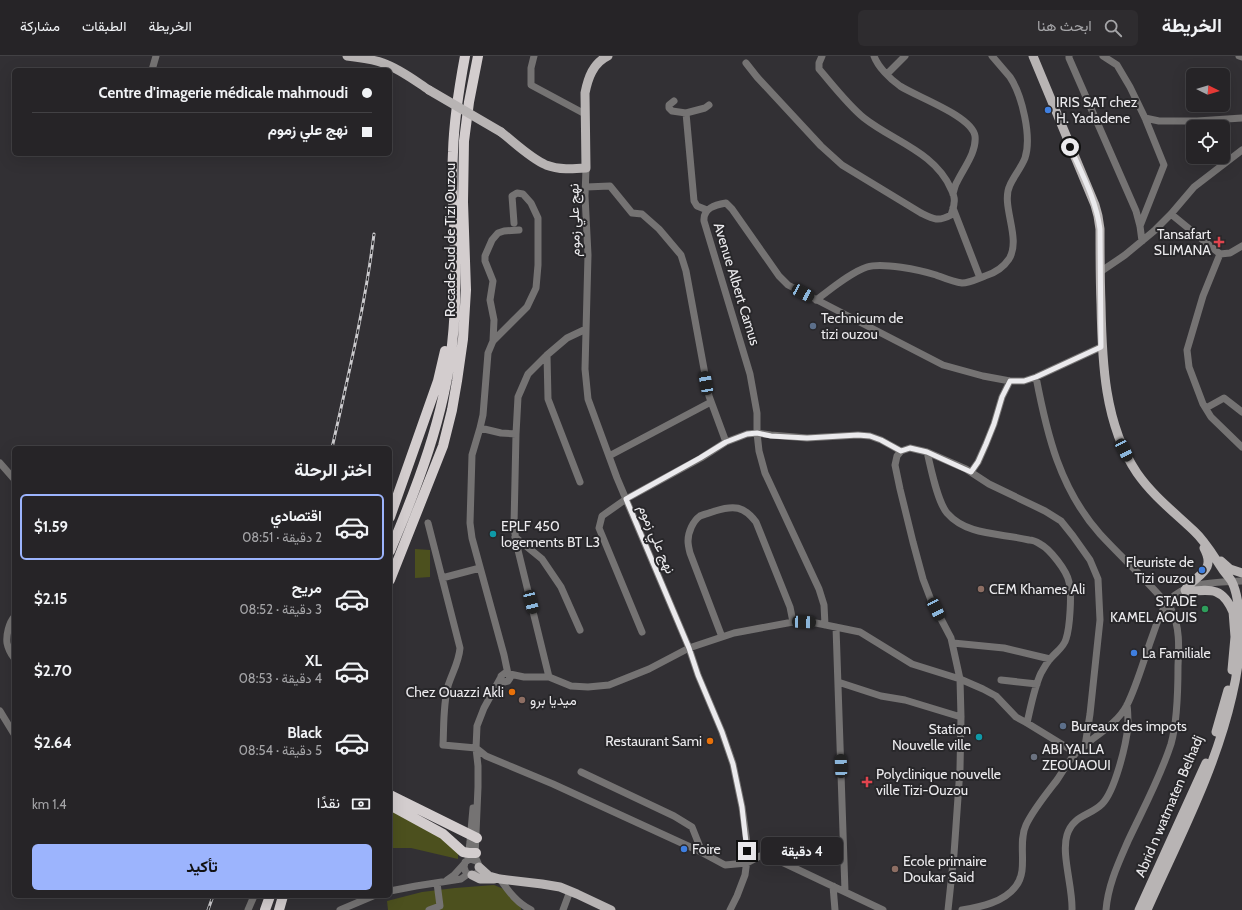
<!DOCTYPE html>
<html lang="ar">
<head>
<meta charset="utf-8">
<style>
  body { margin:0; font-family:Cabin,Vazirmatn,sans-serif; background:#2e2c2f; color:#f1f3f6; direction:rtl; height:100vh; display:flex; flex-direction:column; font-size:15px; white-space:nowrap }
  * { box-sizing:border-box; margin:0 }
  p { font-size:13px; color:#a4a4a7 }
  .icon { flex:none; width:22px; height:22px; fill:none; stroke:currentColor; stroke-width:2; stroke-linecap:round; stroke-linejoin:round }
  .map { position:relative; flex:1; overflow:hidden; direction:ltr }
  .panel { position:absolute; left:12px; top:390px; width:380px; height:452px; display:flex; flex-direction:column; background:#262427; border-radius:6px; box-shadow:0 4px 16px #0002,0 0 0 1px #424144; direction:rtl }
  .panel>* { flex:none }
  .top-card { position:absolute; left:12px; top:12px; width:380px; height:88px; border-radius:6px; box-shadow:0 4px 16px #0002,0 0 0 1px #424144; direction:rtl; display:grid; align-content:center; height:88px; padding:0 20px; background:#262427 }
  .needle { width:26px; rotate:95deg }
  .buttons { position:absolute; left:1186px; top:12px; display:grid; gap:8px }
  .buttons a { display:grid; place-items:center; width:44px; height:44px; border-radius:6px; background:#262427; box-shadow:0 4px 16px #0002,0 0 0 1px #424144; font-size:20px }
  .end { position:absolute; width:18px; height:18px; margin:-9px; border:5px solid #ebeaed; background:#111; box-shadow:0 0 0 2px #111 }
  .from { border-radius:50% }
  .bubble { position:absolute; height:28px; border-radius:6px; background:#262427; box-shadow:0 4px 16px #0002,0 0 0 1px #424144; font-size:13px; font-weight:700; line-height:28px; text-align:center; direction:rtl }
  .car { position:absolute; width:12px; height:24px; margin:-12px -6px; border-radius:5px; box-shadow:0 0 3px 1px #0007; background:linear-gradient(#222 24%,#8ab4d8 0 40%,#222 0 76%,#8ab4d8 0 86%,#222 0) }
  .top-card b { display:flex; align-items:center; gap:14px; height:38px; font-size:15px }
  .top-card b+b { border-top:1px solid #424144 }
  .top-card i { width:10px; height:10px; background:#f1f3f6 }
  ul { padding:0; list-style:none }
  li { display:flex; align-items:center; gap:12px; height:66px; margin:0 8px 6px; padding:0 12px; border:2px solid transparent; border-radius:6px }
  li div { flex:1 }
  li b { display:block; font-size:15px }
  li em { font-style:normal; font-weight:700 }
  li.on { border-color:#9cb4fd }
  li>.icon { width:36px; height:36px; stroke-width:1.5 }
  h2 { padding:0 20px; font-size:18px; line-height:48px }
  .pay { display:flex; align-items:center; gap:10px; height:44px; padding:0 20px; font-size:15px }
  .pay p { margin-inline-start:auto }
  .button { display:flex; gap:8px; margin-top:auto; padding:8px 20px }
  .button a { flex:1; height:46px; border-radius:6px; background:#9cb4fd; color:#111; font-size:16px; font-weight:700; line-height:46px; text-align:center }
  header { display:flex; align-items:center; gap:24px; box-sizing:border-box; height:56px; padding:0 20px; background:#262427; border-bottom:1px solid #424144 }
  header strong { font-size:19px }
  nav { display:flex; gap:22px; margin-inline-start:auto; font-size:14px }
  .search { width:280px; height:36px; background:#2e2c2f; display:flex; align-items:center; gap:10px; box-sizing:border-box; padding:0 14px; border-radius:6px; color:#a4a4a7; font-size:15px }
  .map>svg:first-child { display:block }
</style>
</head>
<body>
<header>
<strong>الخريطة</strong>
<div class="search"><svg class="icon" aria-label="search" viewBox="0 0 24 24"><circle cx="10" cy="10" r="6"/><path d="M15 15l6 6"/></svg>ابحث هنا</div>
<nav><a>الخريطة</a><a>الطبقات</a><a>مشاركة</a></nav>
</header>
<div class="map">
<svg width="1242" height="854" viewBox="0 0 1242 854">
  <rect width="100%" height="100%" fill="#323034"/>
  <!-- green -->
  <path fill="#4c501e" d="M415,493L430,494V521L415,522Z
    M390,752L448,785L458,797V803L411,792H390Z
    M494,829L506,834L521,852V854H388L387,845L422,836L455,832Z"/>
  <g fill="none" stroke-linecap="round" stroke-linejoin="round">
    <!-- minor -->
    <path stroke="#757373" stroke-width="7" d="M534,0L531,12V29L585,58
      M874,0C878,11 890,23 900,30C917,41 972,60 975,80C977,96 963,113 957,126C955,129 954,134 953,138
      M1069,0V2L1136,155L1140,170L1142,185
      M1103,0L1117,9L1130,31L1145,62L1164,109L1140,170
      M1239,0L1242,1
      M746,7L757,21L821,90L842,109L921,157C933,163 938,166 951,159C952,156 954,151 954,147C955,143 953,137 951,133C935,96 893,85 864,62C848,49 832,28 819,13V7L822,0
      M152,14L156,0
      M887,18L905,0
      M674,45L669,49V52L672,55L686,57L705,52L709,49
      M686,57L694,145L697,150L707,154
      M1145,62L1159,65H1197L1242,62
      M586,112L585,140L588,199L585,313L588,343L617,422L689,592L698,619L722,676L733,708L742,751L747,787V804L745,819L737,840L730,854
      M586,131L610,130L632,157L642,158L659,173L681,199L686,215L709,340L726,386
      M953,152L980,222
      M1171,158L1220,198L1203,240L1187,294L1189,311L1203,348L1211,361L1242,391
      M514,167L512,140L517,137L523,138L531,147L538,162V209L536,232L527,251L493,285L488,297L483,359L480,372L501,377L516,378L518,341L528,318L547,299L567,282L586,273
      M1220,198L1230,197L1242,190
      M1100,216L1125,199L1154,175L1171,158L1194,131L1242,94
      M816,244C830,234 851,216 867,211C882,206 920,214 936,219C944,222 953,226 962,227C970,227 977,223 985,220C995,217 1003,212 1009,203C1022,182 1000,149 1010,129C1014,120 1021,112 1025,102C1032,81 1022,39 1010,21C1004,14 998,7 992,0
      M493,285L494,264L490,244L493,225L485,205V200L492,184L498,177L504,175L519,174
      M547,299L548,343L580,426
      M1036,321C1047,379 1060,433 1100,478C1123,503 1149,526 1171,553C1180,570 1179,591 1178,610C1178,632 1177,667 1171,688C1160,722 1143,753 1128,785C1118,808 1108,829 1106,854
      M1206,352L1224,342L1242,356
      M480,372L472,399L470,467L472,482L504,599L508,618
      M516,378L514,469L516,486L549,621
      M927,396C931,412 937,445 947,457C967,480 1001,477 1029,484C1032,484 1037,486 1040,488C1050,493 1067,515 1069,526C1072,537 1070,571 1066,583C1064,591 1056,596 1051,602C1047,606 1044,612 1041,617C1034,632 1031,650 1027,667
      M609,400L711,346
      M0,407L14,423
      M971,416L978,406L986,388L994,368L1002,341L1010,325
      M428,467L460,592C459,606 452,617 448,630C443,649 444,669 443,689L476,692L486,700L553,728L699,795L725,809L747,807L760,800L767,799L883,854
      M515,481L542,503L561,531L580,574
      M442,522L480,512
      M14,561C9,567 6,579 7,587C8,592 11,598 14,602
      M825,569L824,549L819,533L765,417L759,395L757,377V357L750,318L704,165C703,152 715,149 726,147L732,153L779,220L788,229L943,309L983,320L1010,325H1024L1036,321L1101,291
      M836,571L845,835
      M642,576L599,472L602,460L626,443L701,402L726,386L747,378L757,377L771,379L807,382L858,379L870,380L881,384L901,395
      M722,581L690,497C689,493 688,489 688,485C688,476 693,465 700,460C704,458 710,457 715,455C734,449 744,450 756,466L790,551L793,566
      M953,587L1004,592L1050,603
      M509,619L510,622L508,625L504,626L501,624V620L505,617L524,621H549L571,630L588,631L609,629L649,613L689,592L734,577L793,566L816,567L860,576L912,608L960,623L983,633L996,640L1016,661L1027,667L1076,697
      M1001,624L1037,628
      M838,626L881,640L905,644L961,661
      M0,655L14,678
      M581,716L674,760L692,771L700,791L699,795
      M468,801L470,786L473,752
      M476,805L470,803L465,806L464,811L466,817C472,820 480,819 479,811C479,807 476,804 475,800L478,731V710L476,692L477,670L484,652L501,621
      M500,823C509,836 517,847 531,854
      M447,824L454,819L464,808
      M833,830L835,854
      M390,835L416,830L461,823L468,818
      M248,854L254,840
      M340,854L373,840
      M429,854L440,850L437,827
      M563,854L570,835
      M948,854L954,798L960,713L961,661L960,623L951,582L931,544L923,523L913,486L900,433L895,409L897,400L901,395L910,392L927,396L966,413L989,428L1045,455L1061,465L1073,480L1090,504L1098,523L1100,564L1090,658L1085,690
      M962,854C981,851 1004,846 1016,830C1029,813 1017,788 1026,769C1033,754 1047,737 1057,724C1063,715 1069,704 1076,697C1092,681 1116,670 1127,649C1137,629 1144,603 1152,581C1157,567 1162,549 1175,539C1192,526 1221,526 1242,525
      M1072,854C1073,832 1061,798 1067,779C1073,759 1090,760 1102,748C1115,735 1126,689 1128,670C1128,663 1128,656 1127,649"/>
    <!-- major -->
    <path stroke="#b8b4b4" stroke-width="9" d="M347,0C359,2 372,3 383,7C400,13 414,24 429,34
      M1033,0L1095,149L1098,160L1100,173C1100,198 1100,223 1101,248C1102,305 1104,368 1137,417C1153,440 1174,456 1194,475C1206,486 1214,501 1223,514C1226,518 1230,522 1232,526C1236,534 1238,546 1239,555C1242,584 1239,611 1232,640C1215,715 1178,784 1147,854
      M501,76C515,87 530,102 546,109C559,114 573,113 586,112L585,37C588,22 593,7 608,0
      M1221,505L1230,513L1242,517
      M1185,534C1196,518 1217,516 1204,492
      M1186,536C1212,533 1223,531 1234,558
      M1232,614L1235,581L1233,555
      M1216,676L1228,634
      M479,811L489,820L500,823L542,828L560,831L577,838L611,854
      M472,819L480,823H494
      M1139,854L1206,707"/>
    <!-- highway -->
    <path stroke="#d3cdce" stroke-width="10" d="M390,461L438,325L445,295
      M390,495C418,429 444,361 452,289C455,262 456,233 455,205C455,168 451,132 453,96C454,63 459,32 465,0
      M390,524L443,390L452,354L457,325L463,283L466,234L463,146L464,85L469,46L478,0
      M390,739L477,782
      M390,749L443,778L463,796L469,797H476
      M265,854L270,840
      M279,854L283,840"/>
    <defs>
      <path id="rail" d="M332,392C348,321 365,250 374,178
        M208,854L213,840"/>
    </defs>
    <!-- rail casing -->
    <use href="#rail" stroke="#cbcacd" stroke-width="3"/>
    <!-- rail -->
    <use href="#rail" stroke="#28272a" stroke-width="1.5" stroke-dasharray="4.5" stroke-linecap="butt"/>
    <!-- major-bridge -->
    <path stroke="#b8b4b4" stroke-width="9" d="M429,34L501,76"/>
  </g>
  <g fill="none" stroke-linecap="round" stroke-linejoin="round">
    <!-- route -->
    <path stroke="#ebeaed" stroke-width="5" d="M747,795L742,751L733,708L722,676L698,619L689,592L626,443L700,402L726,386L747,378L757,377L771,380L807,382L858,379L870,380L881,384L901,395L910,392L927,396L971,416L978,406L986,388L994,368L1002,341L1010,325H1024L1036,321L1101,291L1100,173C1096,144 1082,118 1070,91"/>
  </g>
  <!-- markers -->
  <g fill="#3f7fe0" stroke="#28272a" stroke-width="1.5">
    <circle cx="1048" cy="54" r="4"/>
    <circle cx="1202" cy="514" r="4"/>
    <circle cx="1134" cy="597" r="4"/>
    <circle cx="684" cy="793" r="4"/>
  </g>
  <g fill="#e0444e" stroke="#28272a" stroke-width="1.5">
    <path d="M1217 180h4v4h4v4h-4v4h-4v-4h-4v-4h4z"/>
    <path d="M865 720h4v4h4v4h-4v4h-4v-4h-4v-4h4z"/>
  </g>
  <g fill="#5c6f8a" stroke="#28272a" stroke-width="1.5">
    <circle cx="813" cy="270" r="4"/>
    <circle cx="1063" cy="670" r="4"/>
  </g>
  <g fill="#0f9aa8" stroke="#28272a" stroke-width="1.5">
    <circle cx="493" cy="478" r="4"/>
    <circle cx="979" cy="681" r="4"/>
  </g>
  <g fill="#8d6e63" stroke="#28272a" stroke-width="1.5">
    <circle cx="981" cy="533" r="4"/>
    <circle cx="522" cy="644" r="4"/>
    <circle cx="895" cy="813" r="4"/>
  </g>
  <circle fill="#2e9e5b" stroke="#28272a" stroke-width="1.5" cx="1205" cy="553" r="4"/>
  <g fill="#e8710a" stroke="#28272a" stroke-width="1.5">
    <circle cx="512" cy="636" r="4"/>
    <circle cx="710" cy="685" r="4"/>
  </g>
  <circle fill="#6b7280" stroke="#28272a" stroke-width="1.5" cx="1034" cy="701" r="4"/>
  <g text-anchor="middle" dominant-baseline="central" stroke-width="4" stroke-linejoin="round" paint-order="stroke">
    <!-- poi labels -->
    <g font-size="14" fill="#ebeaed" stroke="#28272a" text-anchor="start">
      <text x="1056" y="46">IRIS SAT chez<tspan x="1056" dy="16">H. Yadadene</tspan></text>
      <text x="1211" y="178" text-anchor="end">Tansafart<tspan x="1211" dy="16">SLIMANA</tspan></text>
      <text x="821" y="262">Technicum de<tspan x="821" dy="16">tizi ouzou</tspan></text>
      <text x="501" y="470">EPLF 450<tspan x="501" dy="16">logements BT L3</tspan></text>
      <text x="1194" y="506" text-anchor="end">Fleuriste de<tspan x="1194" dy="16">Tizi ouzou</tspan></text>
      <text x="989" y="533">CEM Khames Ali</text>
      <text x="1197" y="545" text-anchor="end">STADE<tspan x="1197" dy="16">KAMEL AOUIS</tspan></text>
      <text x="1142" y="597">La Familiale</text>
      <text x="504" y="636" text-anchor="end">Chez Ouazzi Akli</text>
      <text x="530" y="644">ميديا برو</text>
      <text x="1071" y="670">Bureaux des impots</text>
      <text x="971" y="673" text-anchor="end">Station<tspan x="971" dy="16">Nouvelle ville</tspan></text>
      <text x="702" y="685" text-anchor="end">Restaurant Sami</text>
      <text x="1042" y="693">ABI YALLA<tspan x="1042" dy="16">ZEOUAOUI</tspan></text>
      <text x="876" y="718">Polyclinique nouvelle<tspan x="876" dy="16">ville Tizi-Ouzou</tspan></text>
      <text x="692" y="793">Foire</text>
      <text x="903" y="805">Ecole primaire<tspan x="903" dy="16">Doukar Said</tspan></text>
    </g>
    <!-- street labels -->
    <g font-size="14" fill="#ebeaed" stroke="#28272a">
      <text transform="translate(574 164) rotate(-91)">نهج علي زموم</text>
      <text transform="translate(450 184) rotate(-90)">Rocade Sud de Tizi Ouzou</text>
      <text transform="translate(737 228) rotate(73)">Avenue Albert Camus</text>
      <text transform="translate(657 483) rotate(67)">نهج علي زموم</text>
      <text transform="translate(1169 750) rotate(-67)">Abrid n watmaten Belhadj</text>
    </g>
  </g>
</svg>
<div class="buttons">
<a><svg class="needle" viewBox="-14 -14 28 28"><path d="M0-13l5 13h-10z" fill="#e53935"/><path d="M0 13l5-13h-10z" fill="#a4a4a7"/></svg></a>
<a><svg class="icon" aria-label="locate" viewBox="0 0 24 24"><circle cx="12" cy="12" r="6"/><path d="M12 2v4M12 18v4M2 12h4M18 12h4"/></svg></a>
</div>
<i class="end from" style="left:1070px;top:91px"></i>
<i class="end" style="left:747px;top:795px"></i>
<div class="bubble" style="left:761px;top:781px;width:82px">4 دقيقة</div>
<i class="car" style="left:803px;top:237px;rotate:118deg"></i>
<i class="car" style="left:706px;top:327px;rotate:350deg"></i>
<i class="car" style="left:1124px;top:394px;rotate:153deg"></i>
<i class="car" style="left:531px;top:546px;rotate:166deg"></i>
<i class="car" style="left:936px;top:553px;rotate:154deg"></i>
<i class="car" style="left:804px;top:566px;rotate:92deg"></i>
<i class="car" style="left:841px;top:710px;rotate:358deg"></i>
<div class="top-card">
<b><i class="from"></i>Centre d'imagerie médicale mahmoudi</b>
<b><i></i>نهج علي زموم</b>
</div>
<section class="panel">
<h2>اختر الرحلة</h2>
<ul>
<li class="on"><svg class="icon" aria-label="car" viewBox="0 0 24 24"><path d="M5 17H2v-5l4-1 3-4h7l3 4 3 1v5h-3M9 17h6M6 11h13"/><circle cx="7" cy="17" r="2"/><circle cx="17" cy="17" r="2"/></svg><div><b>اقتصادي</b><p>2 دقيقة · 08:51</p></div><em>$1.59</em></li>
<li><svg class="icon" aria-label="car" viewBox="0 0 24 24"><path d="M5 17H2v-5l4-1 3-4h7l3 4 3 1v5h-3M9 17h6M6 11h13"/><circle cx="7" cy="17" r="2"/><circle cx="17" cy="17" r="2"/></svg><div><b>مريح</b><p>3 دقيقة · 08:52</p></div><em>$2.15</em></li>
<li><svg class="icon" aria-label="car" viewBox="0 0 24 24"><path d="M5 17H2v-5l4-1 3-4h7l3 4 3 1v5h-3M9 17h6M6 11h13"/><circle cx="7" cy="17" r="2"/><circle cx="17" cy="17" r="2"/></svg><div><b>XL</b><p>4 دقيقة · 08:53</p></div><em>$2.70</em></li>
<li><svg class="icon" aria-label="car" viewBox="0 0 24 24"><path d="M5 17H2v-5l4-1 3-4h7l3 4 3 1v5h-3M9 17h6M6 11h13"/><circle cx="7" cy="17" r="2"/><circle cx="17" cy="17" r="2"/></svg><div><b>Black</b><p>5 دقيقة · 08:54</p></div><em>$2.64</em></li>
</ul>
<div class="pay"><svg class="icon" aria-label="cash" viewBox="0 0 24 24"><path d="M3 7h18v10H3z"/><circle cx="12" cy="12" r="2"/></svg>نقدًا<p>1.4 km</p></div>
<div class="button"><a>تأكيد</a></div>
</section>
</div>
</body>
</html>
